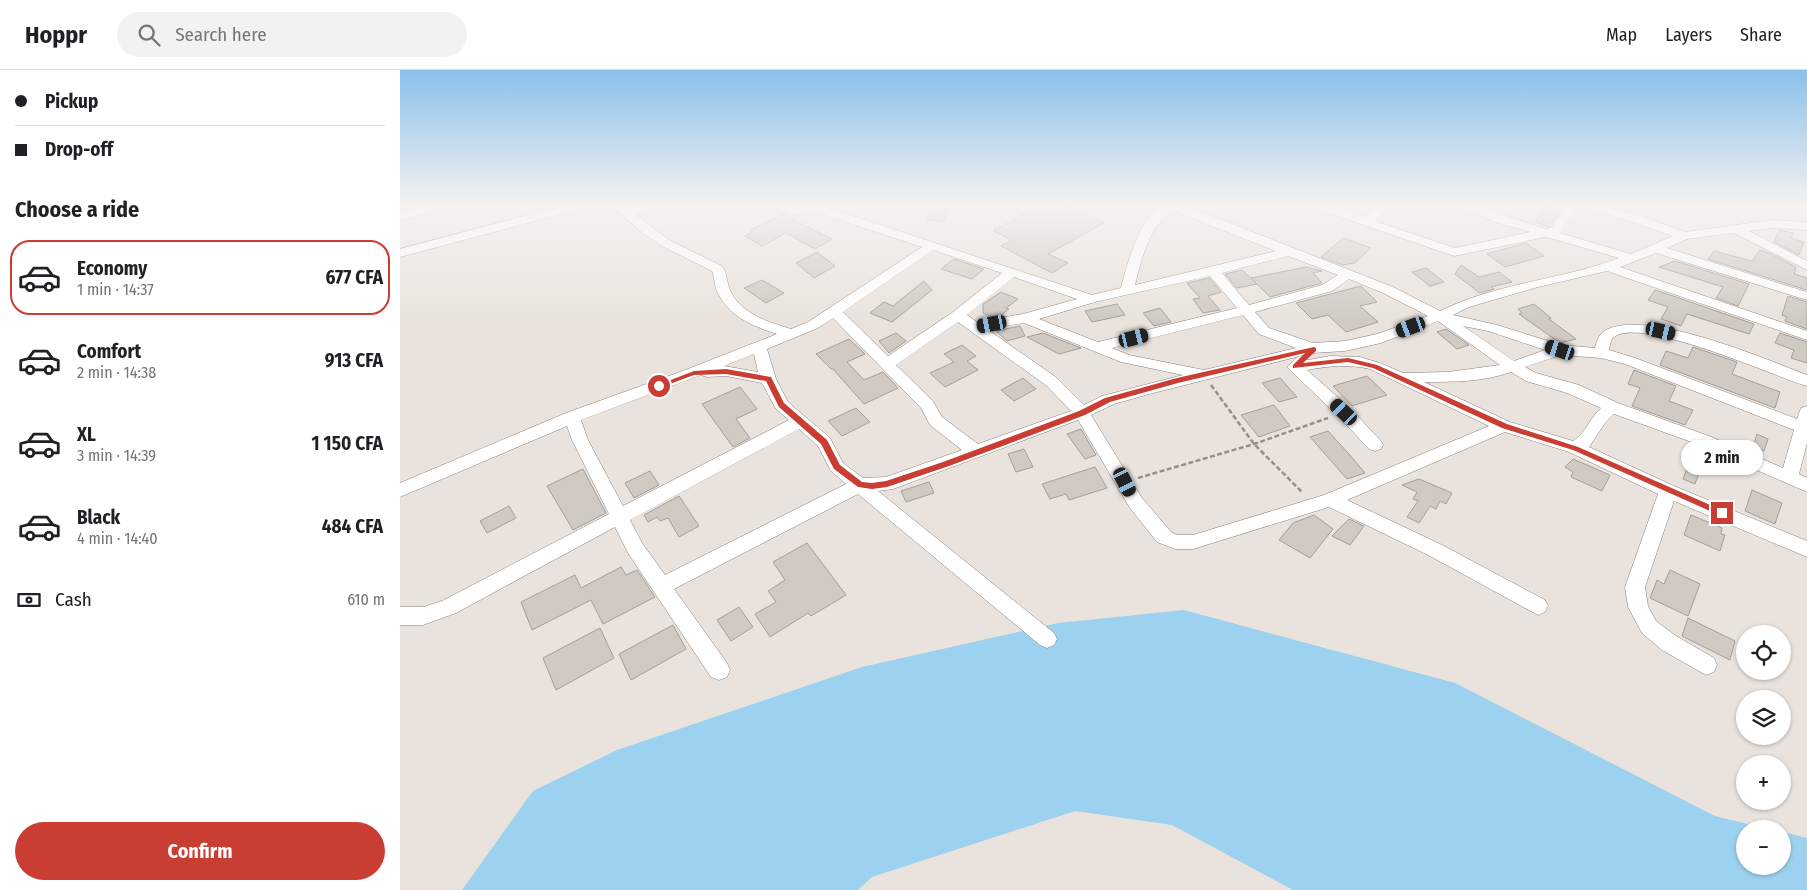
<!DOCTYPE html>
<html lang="en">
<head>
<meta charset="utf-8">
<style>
  body { margin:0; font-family:"Fira Sans Condensed",sans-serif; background:#f2f2f2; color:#202124; height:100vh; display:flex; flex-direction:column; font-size:19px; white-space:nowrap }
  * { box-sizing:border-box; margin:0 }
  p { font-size:16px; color:#757577 }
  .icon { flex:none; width:28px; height:28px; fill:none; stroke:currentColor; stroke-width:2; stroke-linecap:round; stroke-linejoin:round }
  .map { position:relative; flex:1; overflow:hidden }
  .drawer { display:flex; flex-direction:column; background:#fff; width:400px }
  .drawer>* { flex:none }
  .banner { display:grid; align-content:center; height:110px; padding:0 15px; background:#fff }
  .fabs { position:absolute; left:1336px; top:555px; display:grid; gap:10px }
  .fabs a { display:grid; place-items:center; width:55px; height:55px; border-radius:50%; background:#fff; box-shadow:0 1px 4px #0004; font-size:25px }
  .end { position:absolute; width:22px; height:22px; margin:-11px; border:6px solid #ca3d33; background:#fff; box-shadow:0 0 0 2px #fff }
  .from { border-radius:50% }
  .bubble { position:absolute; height:35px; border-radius:18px; background:#fff; box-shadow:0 1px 4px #0004; font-size:16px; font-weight:700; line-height:35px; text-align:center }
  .car { position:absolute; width:15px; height:30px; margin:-15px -8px; border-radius:6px; box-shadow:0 0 4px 1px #0007; background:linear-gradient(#222 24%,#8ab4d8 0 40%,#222 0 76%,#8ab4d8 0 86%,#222 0) }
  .banner b { display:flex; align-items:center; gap:18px; height:48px; font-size:19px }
  .banner b+b { border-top:1px solid #e0e0e0 }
  .banner i { width:12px; height:12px; background:#202124 }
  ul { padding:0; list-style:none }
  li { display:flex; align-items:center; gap:15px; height:75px; margin:0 10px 8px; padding:0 5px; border:2px solid transparent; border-radius:20px }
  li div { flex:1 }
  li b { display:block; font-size:19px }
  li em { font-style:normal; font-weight:700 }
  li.current { border-color:#ca3d33 }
  li>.icon { width:45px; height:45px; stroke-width:1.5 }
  h2 { padding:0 15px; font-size:22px; line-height:60px }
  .pay { display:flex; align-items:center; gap:12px; height:55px; padding:0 15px; font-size:19px }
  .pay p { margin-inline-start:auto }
  .button { display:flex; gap:10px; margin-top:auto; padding:10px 15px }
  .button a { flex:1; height:58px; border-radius:30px; background:#ca3d33; color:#fff; font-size:20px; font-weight:700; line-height:58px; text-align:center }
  header { display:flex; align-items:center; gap:30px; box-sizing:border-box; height:70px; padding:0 25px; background:#fff; border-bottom:1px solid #e0e0e0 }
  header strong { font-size:24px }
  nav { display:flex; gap:28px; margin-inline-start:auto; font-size:18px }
  .search { width:350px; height:45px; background:#f2f2f2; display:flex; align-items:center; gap:12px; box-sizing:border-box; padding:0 18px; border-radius:28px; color:#757577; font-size:19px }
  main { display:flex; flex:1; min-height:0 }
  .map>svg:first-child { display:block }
</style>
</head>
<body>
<header>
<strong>Hoppr</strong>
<div class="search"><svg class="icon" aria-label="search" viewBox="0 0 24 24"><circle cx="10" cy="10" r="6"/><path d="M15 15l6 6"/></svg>Search here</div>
<nav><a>Map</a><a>Layers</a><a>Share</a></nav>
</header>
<main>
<section class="drawer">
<div class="banner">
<b><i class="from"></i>Pickup</b>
<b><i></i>Drop-off</b>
</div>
<h2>Choose a ride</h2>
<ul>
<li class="current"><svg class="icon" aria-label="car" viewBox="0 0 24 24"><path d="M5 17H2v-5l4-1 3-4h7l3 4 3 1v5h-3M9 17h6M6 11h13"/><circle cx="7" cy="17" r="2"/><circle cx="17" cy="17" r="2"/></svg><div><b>Economy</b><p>1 min · 14:37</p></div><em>677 CFA</em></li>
<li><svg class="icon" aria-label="car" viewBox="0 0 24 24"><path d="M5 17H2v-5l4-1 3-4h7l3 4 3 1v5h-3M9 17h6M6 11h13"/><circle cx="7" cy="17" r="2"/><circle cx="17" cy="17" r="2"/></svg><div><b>Comfort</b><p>2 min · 14:38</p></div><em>913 CFA</em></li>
<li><svg class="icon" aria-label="car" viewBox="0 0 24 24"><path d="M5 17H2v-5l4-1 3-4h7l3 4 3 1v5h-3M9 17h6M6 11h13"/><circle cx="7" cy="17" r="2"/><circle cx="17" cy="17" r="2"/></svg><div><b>XL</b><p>3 min · 14:39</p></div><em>1 150 CFA</em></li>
<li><svg class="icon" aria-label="car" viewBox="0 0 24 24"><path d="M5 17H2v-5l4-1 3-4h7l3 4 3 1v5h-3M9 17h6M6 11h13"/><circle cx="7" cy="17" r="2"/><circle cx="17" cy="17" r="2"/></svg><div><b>Black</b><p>4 min · 14:40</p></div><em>484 CFA</em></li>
</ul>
<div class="pay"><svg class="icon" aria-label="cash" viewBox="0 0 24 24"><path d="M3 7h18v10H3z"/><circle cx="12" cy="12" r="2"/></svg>Cash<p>610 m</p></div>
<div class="button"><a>Confirm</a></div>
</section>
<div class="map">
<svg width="1407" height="820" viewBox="0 0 1407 820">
  <rect width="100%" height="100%" fill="#eae3dd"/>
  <!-- water -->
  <path fill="#9cd2ef" d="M784,540L1055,613L1315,746L1368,759H1345V796H1382L1383,762L1407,768V820H893L772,755L675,741L472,807L458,820H62L133,721L217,680L462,597L658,553Z"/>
  <!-- building -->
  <path fill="#d0cac3" stroke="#a49e98" d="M532,135H549L544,152L527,150Z
    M601,135H644L649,145L668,136L704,153L648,184L668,193L652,203L601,176L612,170L593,161L623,145L601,137Z
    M1146,136L1161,141L1149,157L1135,152Z
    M383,144L403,155L432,169L415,179L386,163L362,176L345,166L353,162L350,160Z
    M1379,160L1393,163L1391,168L1404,172L1399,185L1374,172Z
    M943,168L971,178L955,193L943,195L921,187Z
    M1126,173L1144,186L1105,197L1087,184Z
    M1360,180L1369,183L1396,197L1394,204L1407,208V220L1308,189L1314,181L1352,191Z
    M417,182L435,196L414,208L396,193Z
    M554,189L584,199L572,209L541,199Z
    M1275,191L1349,214L1338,236L1316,228L1323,217L1259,197Z
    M1061,195L1079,207L1099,202L1112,212L1091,217L1094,219L1080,223L1055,204Z
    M906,197L922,201L913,203L922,213L870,227L851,208Z
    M1026,198L1044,212L1030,216L1012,202Z
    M842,200L857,214L837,218L825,204Z
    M809,208L821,222L808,226L820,240L803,243L793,229L800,228L787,213Z
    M362,210L384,223L366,233L344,218Z
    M524,211L532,220L492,252L470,243L484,232L493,236Z
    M961,216L977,232L960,236L978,252L946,262L928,245L912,249L896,233Z
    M1255,220L1273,226L1354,254L1349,264L1287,244L1281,256L1261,249L1268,237L1248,230Z
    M601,222L618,229L606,238L609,239L600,246L592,247L583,243V234Z
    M1388,226L1407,232V259L1385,251L1387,247L1382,245Z
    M717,234L725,245L692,252L685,241Z
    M1134,234L1151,248L1149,249L1176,269L1160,273L1119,244L1122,243L1118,239Z
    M760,238L771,252L754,256L743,243Z
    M620,256L625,266L607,271L596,261Z
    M1046,259L1069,275L1057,279L1037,262Z
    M496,263L506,271L489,283L479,271Z
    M643,263L681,278L659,284L627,267Z
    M1380,263L1407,272V293L1391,288L1394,280L1375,273Z
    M449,269L465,284L447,292L464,310L483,302L498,318L464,334L433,299H431L416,284Z
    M562,275L576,286L567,291L578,300L545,317L530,303L554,292L544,284Z
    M1293,277L1337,292L1332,304L1380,322L1375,338L1260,295L1266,281L1288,288Z
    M1234,300L1276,316L1269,331L1293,340L1285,355L1232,336L1240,318L1228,314Z
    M967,306L987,325L952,336L933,316Z
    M623,308L636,319L614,331L601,320Z
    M880,308L897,327L879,332L862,313Z
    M340,317L357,339L336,349L350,368L333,377L302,334Z
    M874,335L890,356L859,367L841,345Z
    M456,338L470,352L442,366L428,351Z
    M681,359L696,385L685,389L667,364Z
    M928,361L948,383L965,403L947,409L910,367Z
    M1357,364L1368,369L1364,381L1353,377Z
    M1295,377L1307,382L1295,414L1283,409Z
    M624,379L633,397L616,402L608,384Z
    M1173,389L1210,405L1202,421L1171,407L1173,402L1165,397Z
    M695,397L707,418L669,430L666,424L650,429L642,414Z
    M183,399L206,443L173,460L147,416Z
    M250,401L259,415L234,428L225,413Z
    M1019,409L1052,423L1046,434L1040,431L1036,439L1030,436L1019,453L1007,447L1018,431L1013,429L1017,422L1002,415Z
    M529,412L534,423L506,432L501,421Z
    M1352,420L1382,433L1375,454L1345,441Z
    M279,426L299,456L279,467L268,448L260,451L257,447L248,452L244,445Z
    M109,436L116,448L87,463L80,451Z
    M914,445L933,459L910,488L879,470L893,453Z
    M1291,445L1322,458L1321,464L1325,465L1320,481L1284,465Z
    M949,449L964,456L950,475L932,466Z
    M407,473L446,525L411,546L408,543L370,567L355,544L376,532L368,521L385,510L373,492Z
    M221,497L226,505L237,500L255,527L203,554L191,530L132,560L121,532L175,505L181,518Z
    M1270,500L1300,514L1288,546L1250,528L1257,510L1264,514Z
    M339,537L353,557L331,571L317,550Z
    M1288,548L1335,571L1330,590L1282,566Z
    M273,555L286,579L231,610L219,584Z
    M200,558L214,588L156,620L143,588Z"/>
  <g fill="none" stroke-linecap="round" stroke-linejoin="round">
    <defs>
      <path id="minor" d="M26,135H46L44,138L0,151V143Z
        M166,135H186L184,138L0,187V179Z
        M211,135H225L229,139L240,135H258L236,145L269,170L322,196C328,204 326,213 331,222C342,244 368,252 391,259L408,252L522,177L409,140L393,145L370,135L393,137L420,135L692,225L721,218C726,197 741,142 764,135C769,134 778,135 784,135L993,217L1040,241C1096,213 1161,210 1219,188L1146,167L1054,186L914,138L912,135H930L965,147L978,135H991L975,151L1055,178L1131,162L1098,153L1055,135H1073L1146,159L1151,158L1167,135H1198L1241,146L1285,162L1372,150L1407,152V160L1372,158L1349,161L1407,191V200L1334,163L1287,169L1267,178L1407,222V230L1256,183L1220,197L1407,261V270L1207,201L1138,217L1069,237L1053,245L1097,255L1161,275L1195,278C1196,272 1199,265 1204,261C1244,237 1365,289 1407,305V316C1377,308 1234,242 1212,269C1210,272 1210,277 1209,280L1235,288L1397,349L1401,338L1407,336V373L1399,404L1407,408V422L1297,374L1214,344L1205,353L1189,377L1274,416L1407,471V487L1274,431L1245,517L1248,536L1256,551L1276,566L1314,588L1317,595L1314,602L1306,605L1262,580L1242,563L1228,537L1225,517L1258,424L1169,382L1105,362L947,430L1042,475L1145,530L1148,536L1145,542L1138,545L1028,485L929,437L793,479H775L757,472L730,438L678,350L493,419L478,421L654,563L657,569L654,575L647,578L640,575L458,424L274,519L327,593L330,600L327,607L319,610L311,607L228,483L215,457L56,543L23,555H0V537H23L42,531L209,444L172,370L167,356L0,427V413L166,343L288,299L377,264C352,256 328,246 317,221C314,215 315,208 312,201L260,175L239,160ZM1178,136L1233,152L1273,166L1231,184L1160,163ZM774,139L781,144L876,181L735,215C742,187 749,156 774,139ZM533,180L602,203L553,242L488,286L443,242ZM888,186L938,205L922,215L849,235L822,203ZM810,206L837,238L698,272L639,249L695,232ZM614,207L677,229L623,244L577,252L567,245ZM949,209L983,223L1028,246L977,264L945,271L913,273L869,258L855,242L932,221ZM843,245L859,264L896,278L804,300L729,285L712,278ZM433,248L521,338L530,355L562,380L486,407L463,408L443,393L430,368L388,332L376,309L367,279L418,258ZM1038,251L1100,295L1048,302L1003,303L980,293L960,287L930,286L908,290L901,286L896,288L887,297L938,346L969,379L975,381L981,379L983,375L981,371L950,338L907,300C928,296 949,294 970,299L1089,356L924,425L793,465H777L771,462L742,428L691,345L714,334L749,324L912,283L945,281L981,273ZM558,252L647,316L671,341L578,374L542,347L533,331L496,295ZM624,253L721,292L783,305L702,326L684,335L657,308L587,259ZM1063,256L1088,261L1145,280L1114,291ZM354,284L358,302L324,296ZM1161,285L1201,288L1225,294L1394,360L1383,398L1309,366L1218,333L1179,315L1136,303L1125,297ZM1111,302L1126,311L1167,323L1201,338C1190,348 1185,364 1173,371L1110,352L1024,312C1052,312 1084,312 1111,302ZM301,305L307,307L326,306L362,313L376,339L389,350L223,436L188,370L181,350ZM399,359L418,376L431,401L446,414L265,505L242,473L230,450Z"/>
    </defs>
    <!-- minor casing -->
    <use href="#minor" stroke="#87817b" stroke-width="1"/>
    <!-- path -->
    <path stroke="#948f8a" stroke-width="2.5" stroke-dasharray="5 2.5" stroke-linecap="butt" d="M811,315L854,374L903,423
      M738,408L854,374L928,348"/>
    <!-- minor -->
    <use href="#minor" fill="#fff" fill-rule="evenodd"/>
  </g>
  <!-- sky -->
  <linearGradient id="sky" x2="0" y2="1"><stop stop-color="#89c0eb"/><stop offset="0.54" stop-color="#f6f2f0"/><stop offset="1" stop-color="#f6f2f0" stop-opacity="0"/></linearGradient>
  <rect width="1407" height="250" fill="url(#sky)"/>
  <!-- route -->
  <path fill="#ca3d33" d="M914,277L916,278V281L903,293L948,288L977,295L1107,354L1178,377L1324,441L1326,443L1324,445H1319L1173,380L1102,358L973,298L948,292L893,298V295L905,283L778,313L710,332L685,345L549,396L487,417L472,419L458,417L434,399L421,374L379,337L366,311L326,304L294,305L259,318L255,316L294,301L326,299L371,307L384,333L427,370L440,395L462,412L472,413L486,411L543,392L679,341L705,328L777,308Z"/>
</svg>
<div class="fabs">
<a><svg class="icon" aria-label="locate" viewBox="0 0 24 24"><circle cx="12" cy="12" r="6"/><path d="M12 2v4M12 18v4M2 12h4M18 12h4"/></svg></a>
<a><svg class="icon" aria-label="layers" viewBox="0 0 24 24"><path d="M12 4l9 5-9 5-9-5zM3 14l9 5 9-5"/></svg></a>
<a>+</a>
<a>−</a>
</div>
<i class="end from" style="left:259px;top:316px"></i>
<i class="end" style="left:1322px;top:443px"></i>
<div class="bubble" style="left:1281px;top:370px;width:82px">2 min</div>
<i class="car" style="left:592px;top:254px;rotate:259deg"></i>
<i class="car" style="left:1011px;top:257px;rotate:250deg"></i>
<i class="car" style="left:1261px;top:261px;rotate:103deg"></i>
<i class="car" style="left:734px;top:268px;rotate:76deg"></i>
<i class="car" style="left:1160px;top:280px;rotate:288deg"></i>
<i class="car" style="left:944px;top:342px;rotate:313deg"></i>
<i class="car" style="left:725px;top:412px;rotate:153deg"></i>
</div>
</main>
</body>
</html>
